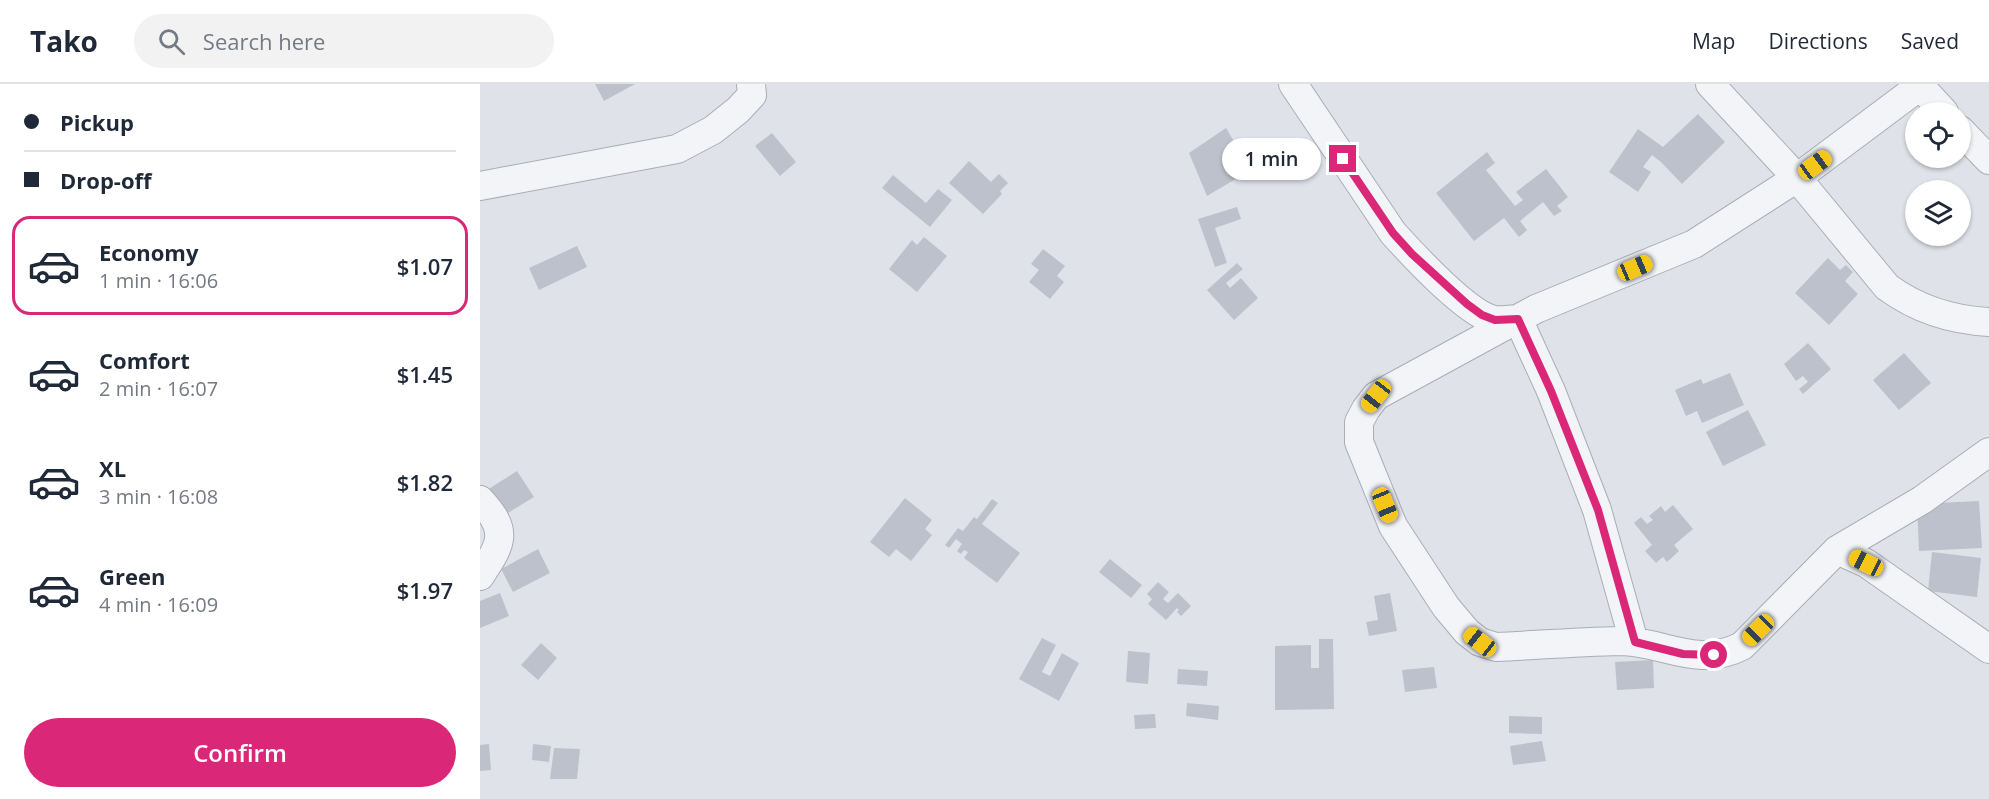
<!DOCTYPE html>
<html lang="en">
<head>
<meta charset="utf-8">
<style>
  body { margin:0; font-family:"Open Sans",sans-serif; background:#f2f2f3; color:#1f2937; height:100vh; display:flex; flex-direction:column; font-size:22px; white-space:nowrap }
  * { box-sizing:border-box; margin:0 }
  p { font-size:20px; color:#747a83 }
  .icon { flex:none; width:33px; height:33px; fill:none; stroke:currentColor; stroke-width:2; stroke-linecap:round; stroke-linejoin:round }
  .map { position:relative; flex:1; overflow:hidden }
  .panel { display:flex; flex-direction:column; background:#fff; width:480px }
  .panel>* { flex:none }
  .top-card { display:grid; align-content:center; height:132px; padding:0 24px; background:#fff }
  .fabs { position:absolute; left:1425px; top:18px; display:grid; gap:12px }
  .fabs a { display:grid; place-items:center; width:66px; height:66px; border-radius:50%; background:#fff; box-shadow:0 2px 4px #0004; font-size:30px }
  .end { position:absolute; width:27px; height:27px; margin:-14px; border:8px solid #db2777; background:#fff; box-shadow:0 0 0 3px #fff }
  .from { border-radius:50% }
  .bubble { position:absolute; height:42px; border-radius:21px; background:#fff; box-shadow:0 2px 4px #0004; font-size:20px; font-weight:600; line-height:42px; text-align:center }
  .car { position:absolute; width:18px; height:36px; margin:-18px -9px; border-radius:8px; box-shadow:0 0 4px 2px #0007; background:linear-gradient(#f5c518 24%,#345 0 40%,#f5c518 0 76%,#345 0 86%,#f5c518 0) }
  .top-card b { display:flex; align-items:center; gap:21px; height:57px; font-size:22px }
  .top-card b+b { border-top:2px solid #e0e1e3 }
  .top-card i { width:15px; height:15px; background:#1f2937 }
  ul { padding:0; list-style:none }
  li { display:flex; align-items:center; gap:18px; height:99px; margin:0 12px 9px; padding:0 12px; border:3px solid transparent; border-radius:18px }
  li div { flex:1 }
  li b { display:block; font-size:22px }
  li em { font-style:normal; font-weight:600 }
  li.on { border-color:#db2777 }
  li>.icon { width:54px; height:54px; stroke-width:1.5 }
  .cta { display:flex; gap:12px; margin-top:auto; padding:12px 24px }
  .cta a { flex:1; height:69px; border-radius:36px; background:#db2777; color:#fff; font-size:24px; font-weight:600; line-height:69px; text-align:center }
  header { display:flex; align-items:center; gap:36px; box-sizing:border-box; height:84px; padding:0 30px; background:#fff; border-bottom:2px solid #e0e1e3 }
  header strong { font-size:28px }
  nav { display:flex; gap:33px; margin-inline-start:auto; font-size:21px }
  .search { width:420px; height:54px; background:#f2f2f3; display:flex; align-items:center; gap:15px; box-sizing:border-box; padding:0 21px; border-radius:33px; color:#747a83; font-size:22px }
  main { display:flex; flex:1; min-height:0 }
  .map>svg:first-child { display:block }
</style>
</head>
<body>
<header>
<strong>Tako</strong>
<div class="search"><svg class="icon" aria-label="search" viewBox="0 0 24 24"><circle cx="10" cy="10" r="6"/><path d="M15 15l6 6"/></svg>Search here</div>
<nav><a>Map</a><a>Directions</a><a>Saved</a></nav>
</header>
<main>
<section class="panel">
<div class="top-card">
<b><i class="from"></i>Pickup</b>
<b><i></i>Drop-off</b>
</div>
<ul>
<li class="on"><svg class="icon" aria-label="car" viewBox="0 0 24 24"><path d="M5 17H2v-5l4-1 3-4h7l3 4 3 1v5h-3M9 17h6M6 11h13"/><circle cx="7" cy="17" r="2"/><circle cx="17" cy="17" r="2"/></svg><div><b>Economy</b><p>1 min · 16:06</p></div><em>$1.07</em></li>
<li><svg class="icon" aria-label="car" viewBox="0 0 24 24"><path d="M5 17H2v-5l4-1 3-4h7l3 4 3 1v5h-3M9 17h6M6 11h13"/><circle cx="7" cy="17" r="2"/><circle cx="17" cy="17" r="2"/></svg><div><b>Comfort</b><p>2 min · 16:07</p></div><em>$1.45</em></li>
<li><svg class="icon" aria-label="car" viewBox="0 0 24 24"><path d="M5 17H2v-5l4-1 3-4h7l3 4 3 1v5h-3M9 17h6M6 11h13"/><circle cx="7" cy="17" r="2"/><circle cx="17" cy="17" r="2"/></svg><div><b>XL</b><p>3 min · 16:08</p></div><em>$1.82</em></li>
<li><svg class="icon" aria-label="car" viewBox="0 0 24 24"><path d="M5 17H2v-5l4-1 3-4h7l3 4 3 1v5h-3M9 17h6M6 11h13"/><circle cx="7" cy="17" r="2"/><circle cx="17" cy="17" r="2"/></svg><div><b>Green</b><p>4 min · 16:09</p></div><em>$1.97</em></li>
</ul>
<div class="cta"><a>Confirm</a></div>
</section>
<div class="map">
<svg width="1509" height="715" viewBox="0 0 1509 715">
  <rect width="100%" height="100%" fill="#dfe3e9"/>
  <!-- building -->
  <path fill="#bcc1cc" d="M115,0H155L124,17Z
    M1218,30L1245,58L1202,100L1181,78L1172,71L1163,83L1171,88L1158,108L1129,88L1158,45L1183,63Z
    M746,44L771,86L727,112L709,69Z
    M292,49L316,78L300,92L275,62Z
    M1007,68L1015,79L1006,86L1035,122L1043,116L1036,108L1066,85L1088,113L1077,122L1082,127L1074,132L1063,118L1040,137L1047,146L1039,153L1024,134L994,157L956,109Z
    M489,77L511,98L519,90L528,99L520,107L522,110L503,130L469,99Z
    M413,91L446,119L458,105L472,116L450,143L402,104Z
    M757,123L761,135L735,144L747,179L735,183L718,135Z
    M444,153L467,172L437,208L409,185L432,156L437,161Z
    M97,162L107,183L59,206L49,184Z
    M563,165L585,182L577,192L584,198L570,215L549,198L559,186L551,180Z
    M1348,174L1360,186L1366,181L1373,188L1365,197L1378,210L1349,241L1315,209Z
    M757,179L763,185L746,199L750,204L761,194L778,214L754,236L727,206Z
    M1328,259L1351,285L1323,310L1319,305L1328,298L1323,292L1316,297L1304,280Z
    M1424,269L1451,299L1419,326L1393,296Z
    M1250,289L1264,321L1222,339L1217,327L1206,332L1195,306L1221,295L1223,300Z
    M1268,326L1286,361L1243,382L1226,348Z
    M37,387L54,413L18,435L2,409Z
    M425,414L452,436L445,445L452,451L431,477L416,465L409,473L390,458Z
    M512,415L518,419L502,440L540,469L517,499L484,474L488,468L484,466L481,470L477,467L482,460L476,455L469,464L465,461L478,444L483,447L494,433L497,435Z
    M1499,417L1502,464L1439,467L1437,420Z
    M1193,421L1213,445L1194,461L1199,467L1187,478L1183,473L1176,479L1165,467L1172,461L1154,439L1161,433L1167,440L1173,436L1169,432L1181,422L1185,428Z
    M58,465L70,489L33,508L21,485Z
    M1452,468L1501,474L1497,513L1448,507Z
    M630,475L662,501L651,514L619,488Z
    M678,498L689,508L683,515L688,519L698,509L711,522L701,532L697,528L699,526L697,524L686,536L668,520L672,515L667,510Z
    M20,509L29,532L0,544V517Z
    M910,509L917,547L889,552L886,538L898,536L894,512Z
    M562,554L576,561L562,588L570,592L582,569L599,579L579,617L539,595Z
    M839,555H853L854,625L795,626V562L831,561V584H839Z
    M61,559L77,574L58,596L41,581Z
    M648,567L670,569L668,600L646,598Z
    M1173,576L1174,604L1137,606L1135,578Z
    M954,583L957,604L925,608L922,586Z
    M698,585L728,587L727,602L697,600Z
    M707,619L739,622L738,636L706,632Z
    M675,630L676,644L655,645L654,631Z
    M1029,632L1062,633V650L1029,649Z
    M1062,657L1066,677L1033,681L1030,662Z
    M9,660L11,686L0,687V661Z
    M53,660L71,662L69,678L52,676Z
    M74,664L100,665L97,695H70Z"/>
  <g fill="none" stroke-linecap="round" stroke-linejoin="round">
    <defs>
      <path id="minor" d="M813,0L913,149C932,170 989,232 1015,236C1022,237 1031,235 1038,235L1071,307L1117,426L1154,558
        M1230,0L1317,94L1407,203C1437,225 1471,236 1509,238
        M1438,0L1464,28
        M1440,2L1317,94L1214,160L1056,225L896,312L886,325L879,338V358L913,442L966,523L987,548L1000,558L1016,563C1057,561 1099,558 1140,557C1183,557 1217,585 1262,562L1357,466L1442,416L1509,368
        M1480,46L1509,76
        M0,102L197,65L233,46L258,26L272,11L271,0
        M0,416C30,448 21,460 0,492
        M1357,466L1386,479L1509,565"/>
    </defs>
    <!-- minor casing -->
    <use href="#minor" stroke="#a8adb7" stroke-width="30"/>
    <!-- minor -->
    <use href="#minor" stroke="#f2f4f7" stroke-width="28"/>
  </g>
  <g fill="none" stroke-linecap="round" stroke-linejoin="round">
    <!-- route -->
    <path stroke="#db2777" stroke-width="8" d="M863,75L913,149L932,170L987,220L1002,231L1015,236L1038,235L1071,307L1118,426L1155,558L1203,570L1234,571"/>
  </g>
</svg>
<div class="fabs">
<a><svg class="icon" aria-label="locate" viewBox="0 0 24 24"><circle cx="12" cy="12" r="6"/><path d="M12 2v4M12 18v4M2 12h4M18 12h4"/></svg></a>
<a><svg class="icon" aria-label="layers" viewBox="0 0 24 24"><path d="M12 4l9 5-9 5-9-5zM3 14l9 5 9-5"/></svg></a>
</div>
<i class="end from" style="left:1234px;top:571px"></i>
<i class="end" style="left:863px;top:75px"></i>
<div class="bubble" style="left:742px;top:54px;width:99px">1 min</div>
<i class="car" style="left:1335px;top:81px;rotate:54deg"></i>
<i class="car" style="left:1155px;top:184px;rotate:67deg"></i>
<i class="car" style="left:896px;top:312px;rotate:218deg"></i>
<i class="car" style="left:905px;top:421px;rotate:158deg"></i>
<i class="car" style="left:1386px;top:479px;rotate:296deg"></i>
<i class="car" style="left:1278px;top:546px;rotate:225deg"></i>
<i class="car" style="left:1000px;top:558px;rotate:308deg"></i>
</div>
</main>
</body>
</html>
